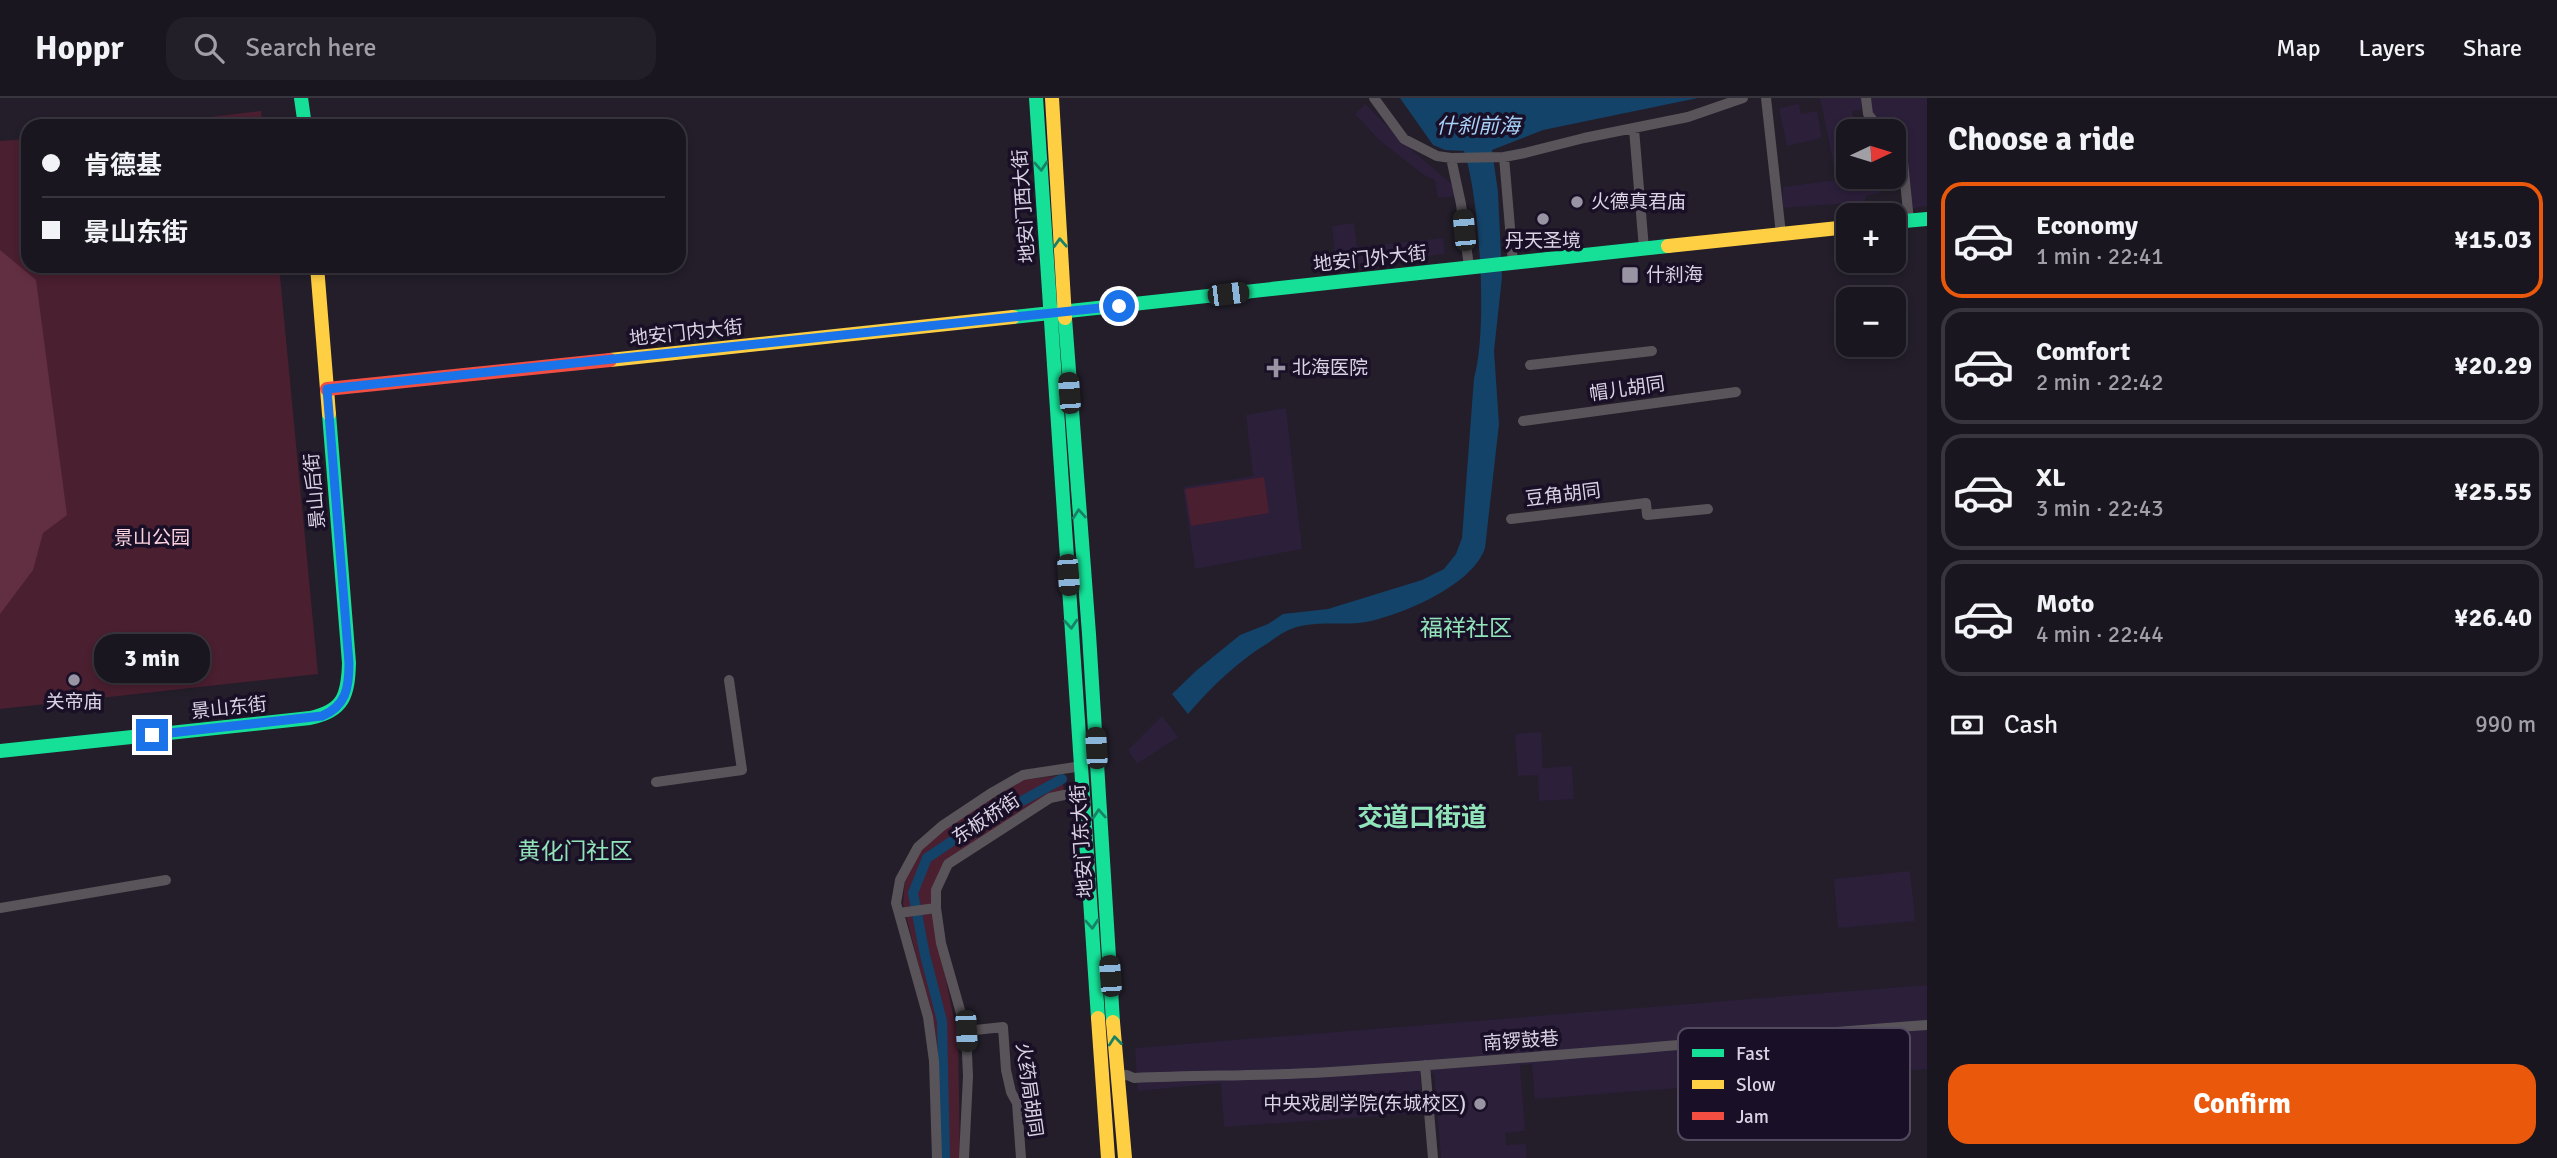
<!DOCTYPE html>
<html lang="en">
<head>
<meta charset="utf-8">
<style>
  body { margin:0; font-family:Signika,"Noto Sans SC",sans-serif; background:#231f29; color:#f1f3f6; height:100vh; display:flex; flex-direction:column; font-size:26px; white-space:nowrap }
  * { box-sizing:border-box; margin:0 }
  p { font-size:23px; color:#9f9fa5 }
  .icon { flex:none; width:38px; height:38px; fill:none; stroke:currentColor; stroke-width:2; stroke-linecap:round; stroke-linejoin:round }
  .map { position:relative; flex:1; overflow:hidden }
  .side { display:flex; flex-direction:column; background:#1a1620; width:630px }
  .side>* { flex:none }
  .banner { position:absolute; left:21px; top:21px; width:665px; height:154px; border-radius:21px; box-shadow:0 4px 10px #0003,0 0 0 2px #38353e; display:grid; align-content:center; height:154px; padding:0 21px; background:#1a1620 }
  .needle { width:46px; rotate:86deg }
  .tools { position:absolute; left:1836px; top:21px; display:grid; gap:14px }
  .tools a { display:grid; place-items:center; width:70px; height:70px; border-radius:14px; background:#1a1620; box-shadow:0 4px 10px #0003,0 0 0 2px #38353e; font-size:35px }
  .end { position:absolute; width:32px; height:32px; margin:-16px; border:9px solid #1a73e8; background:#fff; box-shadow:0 0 0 4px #fff }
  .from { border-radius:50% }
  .bubble { position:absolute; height:49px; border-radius:21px; background:#1a1620; box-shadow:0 4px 10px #0003,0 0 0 2px #38353e; font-size:23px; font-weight:800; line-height:49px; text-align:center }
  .car { position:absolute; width:21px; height:42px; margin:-21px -10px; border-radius:9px; box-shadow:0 0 5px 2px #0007; background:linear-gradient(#222 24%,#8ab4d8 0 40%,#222 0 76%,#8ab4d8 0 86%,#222 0) }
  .banner b { display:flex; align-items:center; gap:24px; height:66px; font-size:26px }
  .banner b+b { border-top:2px solid #38353e }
  .banner i { width:18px; height:18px; background:#f1f3f6 }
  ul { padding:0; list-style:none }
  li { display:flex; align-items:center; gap:21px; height:116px; margin:0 14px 10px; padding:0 7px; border:4px solid #38353e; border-radius:21px }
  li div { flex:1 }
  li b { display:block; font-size:26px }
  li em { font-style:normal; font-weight:800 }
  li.current { border-color:#ea580c }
  li>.icon { width:63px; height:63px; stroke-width:1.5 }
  h2 { padding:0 21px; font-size:32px; line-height:84px }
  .pay { display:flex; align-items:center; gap:18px; height:77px; padding:0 21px; font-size:26px }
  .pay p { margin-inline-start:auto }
  .primary-button { display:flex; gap:14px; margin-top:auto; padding:14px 21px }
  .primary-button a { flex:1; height:80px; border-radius:21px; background:#ea580c; color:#fff; font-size:28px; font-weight:800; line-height:80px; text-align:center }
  header { display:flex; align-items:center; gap:42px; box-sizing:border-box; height:98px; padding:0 35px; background:#1a1620; border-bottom:2px solid #38353e }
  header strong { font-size:33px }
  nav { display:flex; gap:38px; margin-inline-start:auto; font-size:24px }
  .search { width:490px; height:63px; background:#231f29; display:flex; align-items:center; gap:18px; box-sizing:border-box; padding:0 24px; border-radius:21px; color:#9f9fa5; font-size:26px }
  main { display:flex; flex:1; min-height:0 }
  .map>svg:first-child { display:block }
</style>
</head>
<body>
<header>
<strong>Hoppr</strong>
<div class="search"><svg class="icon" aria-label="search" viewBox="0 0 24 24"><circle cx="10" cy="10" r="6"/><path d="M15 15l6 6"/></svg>Search here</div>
<nav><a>Map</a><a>Layers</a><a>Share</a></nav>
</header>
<main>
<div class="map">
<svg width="1927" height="1060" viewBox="0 0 1927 1060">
  <rect width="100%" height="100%" fill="#231e2a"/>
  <!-- built -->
  <path fill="#2b1f3a" d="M1820,0H1862L1861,12L1852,13L1857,33H1848V79H1879L1880,95L1865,98L1866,114L1852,116L1850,105L1782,110L1783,89L1837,82Z
    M1866,0H1927V108L1908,111L1903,65L1894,52V33H1880Z
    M1365,6L1405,46L1454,88L1455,98L1438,100L1435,82L1424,77L1379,42L1355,16Z
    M1799,6L1801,16L1817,13L1822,40L1787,48L1779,10Z
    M1354,125L1357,149L1443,140L1445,156L1336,168L1332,128Z
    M1286,310L1302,451L1195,471L1183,389L1253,378L1246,317Z
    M1162,618L1178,639L1137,666L1128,652Z
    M1541,634L1543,670L1572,668L1574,701L1539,703L1538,677L1518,678L1515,636Z
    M1910,773L1915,823L1838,830L1834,781Z
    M1927,887V971L1535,1001L1532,966L1520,967L1525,1033L1505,1035L1506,1047L1526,1046L1527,1060H1441L1434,975L1420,976L1423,1015L1224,1029L1221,985L1138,993L1135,950Z"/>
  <!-- green -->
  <path fill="#4a1f30" d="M261,13L263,28H136Z
    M28,41V168H279L318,576L0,611V43Z
    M1264,379L1269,415L1191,428L1185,391Z
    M1062,677L1064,694L941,771L934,823L958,941L960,1060H939L922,880L903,806L905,781L915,754L933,737L1023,682Z"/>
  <!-- forest -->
  <path fill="#622e42" d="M0,152L36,182L67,417L43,435L33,472L0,516Z"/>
  <!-- water -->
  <path fill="#134369" d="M1400,0H1698L1543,32L1492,52L1498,94L1502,179L1494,253L1499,326L1485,450C1473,487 1402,517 1366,524C1340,528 1316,522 1291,531C1283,534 1275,540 1268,545C1237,564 1212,588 1188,616L1172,596L1197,572L1240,537L1268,526L1283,516L1328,511L1422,482L1444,471L1456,456L1462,440L1474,280C1488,233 1480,100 1464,53L1445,52L1433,47Z"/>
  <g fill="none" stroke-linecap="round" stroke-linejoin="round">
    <!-- canal -->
    <path stroke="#134369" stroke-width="10" d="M945,1060L942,923L925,857L913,795L927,760L967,733L1062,681"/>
    <!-- street -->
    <path stroke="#595459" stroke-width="10" d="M1374,0L1404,41L1437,58L1451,60L1504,59L1525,55L1584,40L1688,19L1743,0
      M1766,0L1781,136
      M1866,0L1868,16L1881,33
      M1634,31L1644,151
      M1894,50L1903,64L1909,123
      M1504,59L1513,165
      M1451,60L1461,106L1469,169
      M1530,267L1652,253
      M1523,323L1736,294
      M1511,421L1646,405L1647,417L1708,411
      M656,684L742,672L729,582
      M0,810L166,782
      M899,815L936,810
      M966,933L1003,929L1006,972L1011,994L1017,1005L1021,1060
      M1425,967L1433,1060
      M1118,978L1127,977L1134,980C1200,977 1265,978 1330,974C1529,961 1728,942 1927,927
      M937,1060L934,963L928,919L896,805L900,782L918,749L942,728L993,694L1023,677L1082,668
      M964,1060L968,978L966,933L941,845L936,810V792L948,766L1050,700L1064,697L1083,696"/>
    <!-- fast -->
    <path stroke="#16e098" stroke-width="14" d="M301,0L305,28
      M1036,0L1098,920
      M1894,124L1927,121
      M1013,219L1668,148
      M1065,220L1089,536L1113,924
      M0,653L310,620C344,613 348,597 349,565L329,316"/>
    <!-- slow -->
    <path stroke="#ffcf43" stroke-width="14" d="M1052,0L1065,220
      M1668,148L1848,129
      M317,168L329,316
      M610,262L1013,219
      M1098,920L1108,1060
      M1113,924L1125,1060"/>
    <!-- jam -->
    <path stroke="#f24e42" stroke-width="14" d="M327,291L610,262"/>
  </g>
  <!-- one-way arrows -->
  <defs><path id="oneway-chevron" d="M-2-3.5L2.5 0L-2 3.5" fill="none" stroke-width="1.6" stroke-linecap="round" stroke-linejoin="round" transform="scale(1.75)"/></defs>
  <g stroke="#178265">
    <use href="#oneway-chevron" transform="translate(1041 68) rotate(86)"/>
    <use href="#oneway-chevron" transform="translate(1060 145) rotate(-93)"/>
    <use href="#oneway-chevron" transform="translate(1079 416) rotate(-95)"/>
    <use href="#oneway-chevron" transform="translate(1071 526) rotate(86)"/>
    <use href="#oneway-chevron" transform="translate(1099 716) rotate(-94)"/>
    <use href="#oneway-chevron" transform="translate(1092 826) rotate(86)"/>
    <use href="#oneway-chevron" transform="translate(1115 943) rotate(-96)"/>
  </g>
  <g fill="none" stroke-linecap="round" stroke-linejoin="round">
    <!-- route -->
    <path stroke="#1a73e8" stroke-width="9" d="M152,637L322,618C346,608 349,590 349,565L327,291L1119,208"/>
  </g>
  <!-- markers -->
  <g fill="#9994a3" stroke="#190f26" stroke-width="2.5">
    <circle cx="1577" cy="104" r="7"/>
    <circle cx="1543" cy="121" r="7"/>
    <rect x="1621" y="168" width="18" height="18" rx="3.5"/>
    <path d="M1272.5 259.5h7v7h7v7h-7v7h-7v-7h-7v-7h7z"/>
    <circle cx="74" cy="582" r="7"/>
    <circle cx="1480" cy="1006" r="7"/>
  </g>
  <g text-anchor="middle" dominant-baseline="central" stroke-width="7" stroke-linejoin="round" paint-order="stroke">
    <!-- poi labels -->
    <g font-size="19" fill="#d9d3e4" stroke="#190f26" text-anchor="start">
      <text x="1591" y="104">火德真君庙</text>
      <text x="1543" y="143" text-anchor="middle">丹天圣境</text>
      <text x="1646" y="177">什刹海</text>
      <text x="1292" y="270">北海医院</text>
      <text x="74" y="604" text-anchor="middle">关帝庙</text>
      <text x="1466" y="1006" text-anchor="end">中央戏剧学院(东城校区)</text>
    </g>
    <!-- street labels -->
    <g font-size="19" fill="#d9d3e4" stroke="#190f26">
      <text transform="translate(1024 108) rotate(-94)">地安门西大街</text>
      <text transform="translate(1370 161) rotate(-6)">地安门外大街</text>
      <text transform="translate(686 235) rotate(-6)">地安门内大街</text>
      <text transform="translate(1627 291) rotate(-8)">帽儿胡同</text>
      <text transform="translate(315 393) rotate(-95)">景山后街</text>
      <text transform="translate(1563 397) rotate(-7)">豆角胡同</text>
      <text transform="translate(229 610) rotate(-6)">景山东街</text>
      <text transform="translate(986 721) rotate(-33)">东板桥街</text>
      <text transform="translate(1082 743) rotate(-94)">地安门东大街</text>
      <text transform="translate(1521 943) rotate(-4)">南锣鼓巷</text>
      <text transform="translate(1029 992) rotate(82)">火药局胡同</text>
    </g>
    <!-- park labels -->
    <g font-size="19" fill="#fbd3df" stroke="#190f26">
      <text x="152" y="440">景山公园</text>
    </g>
    <!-- water labels -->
    <g font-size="21" font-style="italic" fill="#a7d1f8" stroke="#190f26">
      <text x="1478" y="28">什刹前海</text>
    </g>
    <!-- quarter labels -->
    <g font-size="23" fill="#91e4ba" stroke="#190f26">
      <text x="1466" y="530">福祥社区</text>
      <text x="575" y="753">黄化门社区</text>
    </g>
    <!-- district labels -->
    <g font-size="26" font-weight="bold" fill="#91e4ba" stroke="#190f26">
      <text x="1422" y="720">交道口街道</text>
    </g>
  </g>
  <!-- legend -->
  <rect x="1678" y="930" width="232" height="112" rx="10" fill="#190f26" stroke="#534a5f" stroke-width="2"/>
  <rect x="1692" y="951" width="32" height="8" fill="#16e098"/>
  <rect x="1692" y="982" width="32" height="9" fill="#ffcf43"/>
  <rect x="1692" y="1014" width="32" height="8" fill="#f24e42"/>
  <g font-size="19" fill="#d9d3e4">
    <text x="1736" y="962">Fast</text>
    <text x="1736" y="993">Slow</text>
    <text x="1736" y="1025">Jam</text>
  </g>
</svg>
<div class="tools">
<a><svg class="needle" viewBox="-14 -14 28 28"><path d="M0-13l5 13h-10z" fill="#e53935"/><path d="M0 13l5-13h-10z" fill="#9f9fa5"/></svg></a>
<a>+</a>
<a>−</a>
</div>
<i class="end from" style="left:1119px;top:208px"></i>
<i class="end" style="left:152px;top:637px"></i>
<div class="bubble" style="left:94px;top:536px;width:116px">3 min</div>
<i class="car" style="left:1464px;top:132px;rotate:355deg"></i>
<i class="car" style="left:1228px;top:196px;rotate:83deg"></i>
<i class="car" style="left:1069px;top:295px;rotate:356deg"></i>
<i class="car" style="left:1068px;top:477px;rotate:176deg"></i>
<i class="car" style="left:1096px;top:650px;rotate:357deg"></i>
<i class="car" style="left:1110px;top:878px;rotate:356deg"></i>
<i class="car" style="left:966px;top:933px;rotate:177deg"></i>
<div class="banner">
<b><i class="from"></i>肯德基</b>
<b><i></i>景山东街</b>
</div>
</div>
<section class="side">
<h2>Choose a ride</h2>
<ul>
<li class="current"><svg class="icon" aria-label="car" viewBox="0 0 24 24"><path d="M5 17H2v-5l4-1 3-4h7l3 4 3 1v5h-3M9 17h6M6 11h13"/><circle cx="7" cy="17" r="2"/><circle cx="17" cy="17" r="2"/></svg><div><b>Economy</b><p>1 min · 22:41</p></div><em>¥15.03</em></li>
<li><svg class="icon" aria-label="car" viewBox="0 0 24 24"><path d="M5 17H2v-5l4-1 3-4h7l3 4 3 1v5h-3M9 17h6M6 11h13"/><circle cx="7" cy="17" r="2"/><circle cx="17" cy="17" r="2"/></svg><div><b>Comfort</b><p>2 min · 22:42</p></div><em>¥20.29</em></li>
<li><svg class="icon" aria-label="car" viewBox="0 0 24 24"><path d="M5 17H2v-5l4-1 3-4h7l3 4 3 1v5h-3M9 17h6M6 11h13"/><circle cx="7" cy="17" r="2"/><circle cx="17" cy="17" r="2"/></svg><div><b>XL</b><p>3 min · 22:43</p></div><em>¥25.55</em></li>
<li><svg class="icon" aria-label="car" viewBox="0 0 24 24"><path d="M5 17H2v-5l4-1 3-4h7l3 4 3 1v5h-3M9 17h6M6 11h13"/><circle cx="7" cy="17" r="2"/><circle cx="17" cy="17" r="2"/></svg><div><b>Moto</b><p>4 min · 22:44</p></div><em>¥26.40</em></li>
</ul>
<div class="pay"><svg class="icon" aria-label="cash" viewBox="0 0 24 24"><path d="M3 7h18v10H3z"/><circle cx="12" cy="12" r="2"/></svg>Cash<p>990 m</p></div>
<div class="primary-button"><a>Confirm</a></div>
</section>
</main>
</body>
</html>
